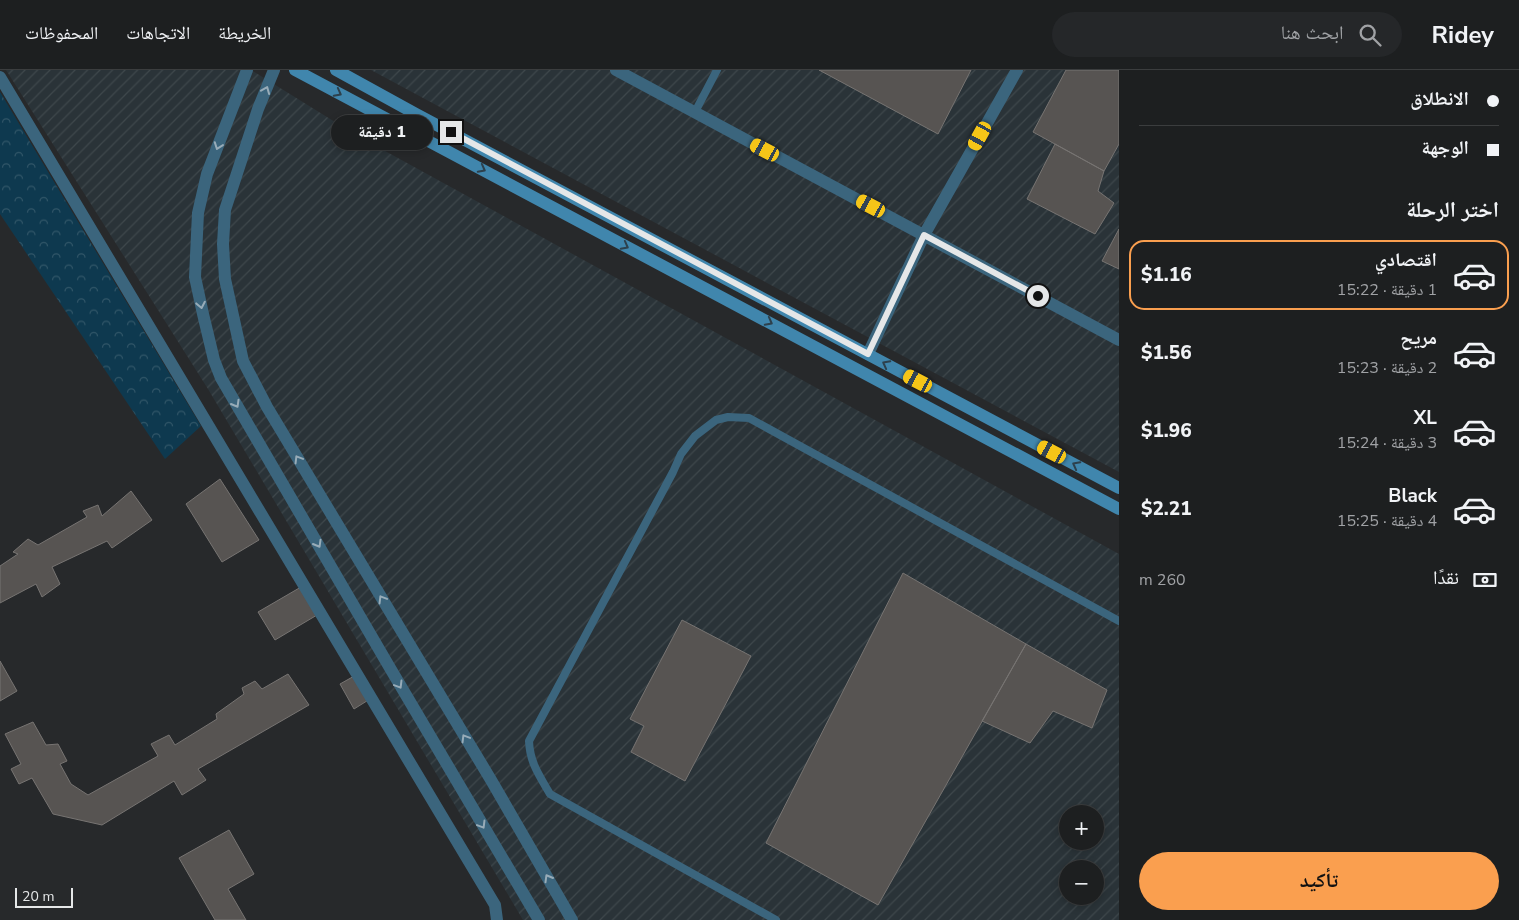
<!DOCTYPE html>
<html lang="ar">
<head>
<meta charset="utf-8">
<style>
  body { margin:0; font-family:"Nunito Sans","Noto Naskh Arabic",sans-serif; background:#252729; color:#f1f3f6; direction:rtl; height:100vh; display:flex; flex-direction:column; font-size:19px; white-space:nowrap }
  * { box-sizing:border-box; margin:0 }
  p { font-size:16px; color:#a0a2a5 }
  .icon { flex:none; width:28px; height:28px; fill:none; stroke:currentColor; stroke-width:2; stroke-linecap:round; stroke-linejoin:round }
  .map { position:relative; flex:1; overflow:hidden; direction:ltr }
  .sheet { display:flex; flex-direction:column; background:#1d1f20; width:400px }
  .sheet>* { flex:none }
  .banner { display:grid; align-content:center; height:110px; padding:0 20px; background:#1d1f20 }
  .controls { position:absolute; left:1059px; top:735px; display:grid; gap:10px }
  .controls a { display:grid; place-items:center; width:45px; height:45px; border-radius:50%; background:#1d1f20; box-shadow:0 2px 8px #0003,0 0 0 1px #3b3d3e; font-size:25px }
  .scale { position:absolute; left:15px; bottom:12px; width:58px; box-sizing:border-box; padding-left:5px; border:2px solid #e5e7e8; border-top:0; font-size:14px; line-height:18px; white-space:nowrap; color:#e5e7e8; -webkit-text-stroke:4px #27292b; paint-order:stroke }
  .end { position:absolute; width:22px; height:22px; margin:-11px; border:6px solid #e5e7e8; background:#111; box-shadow:0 0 0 2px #111 }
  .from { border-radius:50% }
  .bubble { position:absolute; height:35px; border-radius:18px; background:#1d1f20; box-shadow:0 2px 8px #0003,0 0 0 1px #3b3d3e; font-size:16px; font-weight:800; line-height:35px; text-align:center; direction:rtl }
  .car { position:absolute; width:15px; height:30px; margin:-15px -8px; border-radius:6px; box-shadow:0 0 4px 1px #0007; background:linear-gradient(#f5c518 24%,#345 0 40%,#f5c518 0 76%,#345 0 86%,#f5c518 0) }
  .banner b { display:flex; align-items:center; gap:18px; height:48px; font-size:19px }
  .banner b+b { border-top:1px solid #3b3d3e }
  .banner i { width:12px; height:12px; background:#f1f3f6 }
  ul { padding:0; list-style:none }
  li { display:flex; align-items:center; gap:15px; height:70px; margin:0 10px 8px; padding:0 10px; border:2px solid transparent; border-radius:15px }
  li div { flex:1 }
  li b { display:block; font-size:19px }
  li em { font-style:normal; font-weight:800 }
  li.on { border-color:#fa9f4f }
  li>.icon { width:45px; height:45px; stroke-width:1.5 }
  h2 { padding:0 20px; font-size:22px; line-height:60px }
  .pay { display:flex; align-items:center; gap:12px; height:55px; padding:0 20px; font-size:19px }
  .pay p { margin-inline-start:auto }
  .cta { display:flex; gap:10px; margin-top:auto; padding:10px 20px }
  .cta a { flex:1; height:58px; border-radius:30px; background:#fa9f4f; color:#111; font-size:20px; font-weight:800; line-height:58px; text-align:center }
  header { display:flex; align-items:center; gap:30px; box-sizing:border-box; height:70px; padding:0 25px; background:#1d1f20; border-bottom:1px solid #3b3d3e }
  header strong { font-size:24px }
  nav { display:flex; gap:28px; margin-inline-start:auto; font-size:18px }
  .search { width:350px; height:45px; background:#252729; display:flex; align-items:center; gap:12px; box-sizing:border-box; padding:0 18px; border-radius:28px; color:#a0a2a5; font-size:19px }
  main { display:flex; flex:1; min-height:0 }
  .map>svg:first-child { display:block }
</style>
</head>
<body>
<header>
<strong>Ridey</strong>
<div class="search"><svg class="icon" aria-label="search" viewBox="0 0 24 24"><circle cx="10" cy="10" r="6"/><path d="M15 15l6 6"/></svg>ابحث هنا</div>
<nav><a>الخريطة</a><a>الاتجاهات</a><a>المحفوظات</a></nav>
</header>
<main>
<section class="sheet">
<div class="banner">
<b><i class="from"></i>الانطلاق</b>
<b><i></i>الوجهة</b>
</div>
<h2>اختر الرحلة</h2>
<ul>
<li class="on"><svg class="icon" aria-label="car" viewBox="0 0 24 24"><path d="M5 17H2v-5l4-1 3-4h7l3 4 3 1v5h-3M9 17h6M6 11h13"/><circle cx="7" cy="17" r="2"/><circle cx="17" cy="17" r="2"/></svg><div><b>اقتصادي</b><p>1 دقيقة · 15:22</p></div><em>$1.16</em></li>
<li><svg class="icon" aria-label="car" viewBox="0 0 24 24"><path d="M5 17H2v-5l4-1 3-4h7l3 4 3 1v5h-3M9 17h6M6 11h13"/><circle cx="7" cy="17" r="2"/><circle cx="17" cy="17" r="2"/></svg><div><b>مريح</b><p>2 دقيقة · 15:23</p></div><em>$1.56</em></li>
<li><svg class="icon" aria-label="car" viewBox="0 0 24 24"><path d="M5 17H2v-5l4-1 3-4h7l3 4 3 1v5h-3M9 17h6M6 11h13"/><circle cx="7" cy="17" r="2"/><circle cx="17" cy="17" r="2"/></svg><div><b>XL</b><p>3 دقيقة · 15:24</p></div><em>$1.96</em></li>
<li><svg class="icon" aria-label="car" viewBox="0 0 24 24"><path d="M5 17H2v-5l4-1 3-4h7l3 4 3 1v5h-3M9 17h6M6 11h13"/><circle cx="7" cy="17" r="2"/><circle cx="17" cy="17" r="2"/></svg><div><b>Black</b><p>4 دقيقة · 15:25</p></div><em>$2.21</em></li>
</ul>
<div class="pay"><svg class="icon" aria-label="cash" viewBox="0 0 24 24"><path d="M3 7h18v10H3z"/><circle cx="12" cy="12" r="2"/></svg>نقدًا<p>260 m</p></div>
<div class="cta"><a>تأكيد</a></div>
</section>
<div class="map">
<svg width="1119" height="850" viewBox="0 0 1119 850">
  <defs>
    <pattern id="industrial-furrows" width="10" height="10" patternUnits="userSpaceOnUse" patternTransform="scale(1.25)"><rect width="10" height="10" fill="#2a3338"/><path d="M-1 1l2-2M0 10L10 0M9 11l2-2" fill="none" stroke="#3e474b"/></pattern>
    <pattern id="forest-crowns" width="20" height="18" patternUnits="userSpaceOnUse" patternTransform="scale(1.25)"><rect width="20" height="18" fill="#0e394f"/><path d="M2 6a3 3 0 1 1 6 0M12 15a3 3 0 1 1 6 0" fill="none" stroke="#315668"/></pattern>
  </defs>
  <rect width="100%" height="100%" fill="#27292b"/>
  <!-- industrial -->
  <path fill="url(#industrial-furrows)" fill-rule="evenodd" d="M6,0H251L356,65L1119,484V850H523L208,319ZM1068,744H1095V771H1068ZM1068,799H1095V826H1068Z
    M371,0H1119V402Z"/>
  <!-- forest -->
  <path fill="url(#forest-crowns)" d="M0,22L201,356L165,389L0,144Z"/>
  <!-- building -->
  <path fill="#575452" stroke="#777472" d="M819,0H971L938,64Z
    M1066,0H1119V74L1104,101L1033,62Z
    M1055,74L1104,101L1098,121L1114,133L1095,164L1027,129Z
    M1119,159V199L1102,191Z
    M220,409L259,470L222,492L186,434Z
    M131,421L152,450L112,478L107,471L52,497L60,514L42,527L36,514L0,533V496L18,484L13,482L28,469L38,475L87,447L83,441L98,435L102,446Z
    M903,503L1026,574L878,835L766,773Z
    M301,517L317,545L275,570L258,542Z
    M682,550L751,586L685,711L631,682L644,656L630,649Z
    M1026,574L1107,620L1092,658L1053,641L1030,673L982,651Z
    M0,591L17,621L0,631Z
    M288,604L309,635L198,699L206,710L182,725L174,711L102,755L53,744L32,708L19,714L11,699L21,694L5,664L33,652L46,675L58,674L67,691L60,694L71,714L88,725L158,686L151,674L169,665L175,675L217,649L216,644L244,624L242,618L255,611L262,619Z
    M356,605L370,629L354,639L340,614Z
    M229,760L254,804L228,819L246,850H215L179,788Z"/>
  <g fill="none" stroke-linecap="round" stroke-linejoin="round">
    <!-- lane -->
    <path stroke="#3b657d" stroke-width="8" d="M695,42L717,0
      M776,850L550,724C539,705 530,693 529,671L673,402L681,384L695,366L716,350L728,347L749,348L1119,551"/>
    <!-- street -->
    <path stroke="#3b657d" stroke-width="12" d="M247,0L207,104L198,143L195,207L203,244L214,290L221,308L390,598L539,850
      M274,0L258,39L225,140L223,174L225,209L243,291L267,337L491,710L572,850
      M616,0L1119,270
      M0,7L495,835L497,850
      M868,284L924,165L1017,0"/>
    <!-- secondary -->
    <path stroke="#4086ad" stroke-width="12" d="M295,0L1119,439
      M336,0L416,44L1119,418"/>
  </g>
  <!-- one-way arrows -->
  <defs><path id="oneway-chevron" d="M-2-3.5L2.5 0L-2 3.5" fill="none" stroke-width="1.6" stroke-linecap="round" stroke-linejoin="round" transform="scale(1.25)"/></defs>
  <g stroke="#98acb8">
    <use href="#oneway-chevron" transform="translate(266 20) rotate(-68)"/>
    <use href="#oneway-chevron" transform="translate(218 76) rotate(110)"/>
    <use href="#oneway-chevron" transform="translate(201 235) rotate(79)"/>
    <use href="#oneway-chevron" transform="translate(236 334) rotate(60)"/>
    <use href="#oneway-chevron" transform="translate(298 389) rotate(-121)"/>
    <use href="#oneway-chevron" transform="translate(318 474) rotate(60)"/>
    <use href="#oneway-chevron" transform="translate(382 529) rotate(-121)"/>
    <use href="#oneway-chevron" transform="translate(399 615) rotate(59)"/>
    <use href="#oneway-chevron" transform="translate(465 668) rotate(-121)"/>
    <use href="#oneway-chevron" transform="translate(482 755) rotate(59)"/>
    <use href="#oneway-chevron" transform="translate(548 808) rotate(-120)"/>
  </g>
  <g stroke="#2d404c">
    <use href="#oneway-chevron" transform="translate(338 23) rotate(28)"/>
    <use href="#oneway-chevron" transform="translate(482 99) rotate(28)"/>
    <use href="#oneway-chevron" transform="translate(625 176) rotate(28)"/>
    <use href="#oneway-chevron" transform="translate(769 252) rotate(28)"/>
    <use href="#oneway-chevron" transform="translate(886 294) rotate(-152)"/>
    <use href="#oneway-chevron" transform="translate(1076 395) rotate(-152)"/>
  </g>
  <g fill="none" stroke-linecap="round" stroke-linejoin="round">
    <!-- route -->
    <path stroke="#e5e7e8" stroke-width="6" d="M451,62L868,284L924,165L1038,226"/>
  </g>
</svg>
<div class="controls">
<a>+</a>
<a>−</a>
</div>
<div class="scale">20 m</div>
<i class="end from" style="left:1038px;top:226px"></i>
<i class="end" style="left:451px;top:62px"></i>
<div class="bubble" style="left:331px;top:45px;width:102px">1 دقيقة</div>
<i class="car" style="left:980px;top:66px;rotate:209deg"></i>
<i class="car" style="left:765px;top:80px;rotate:298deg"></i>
<i class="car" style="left:871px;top:136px;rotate:298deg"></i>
<i class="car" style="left:918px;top:311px;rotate:298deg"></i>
<i class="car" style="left:1052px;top:382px;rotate:298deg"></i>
</div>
</main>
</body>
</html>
